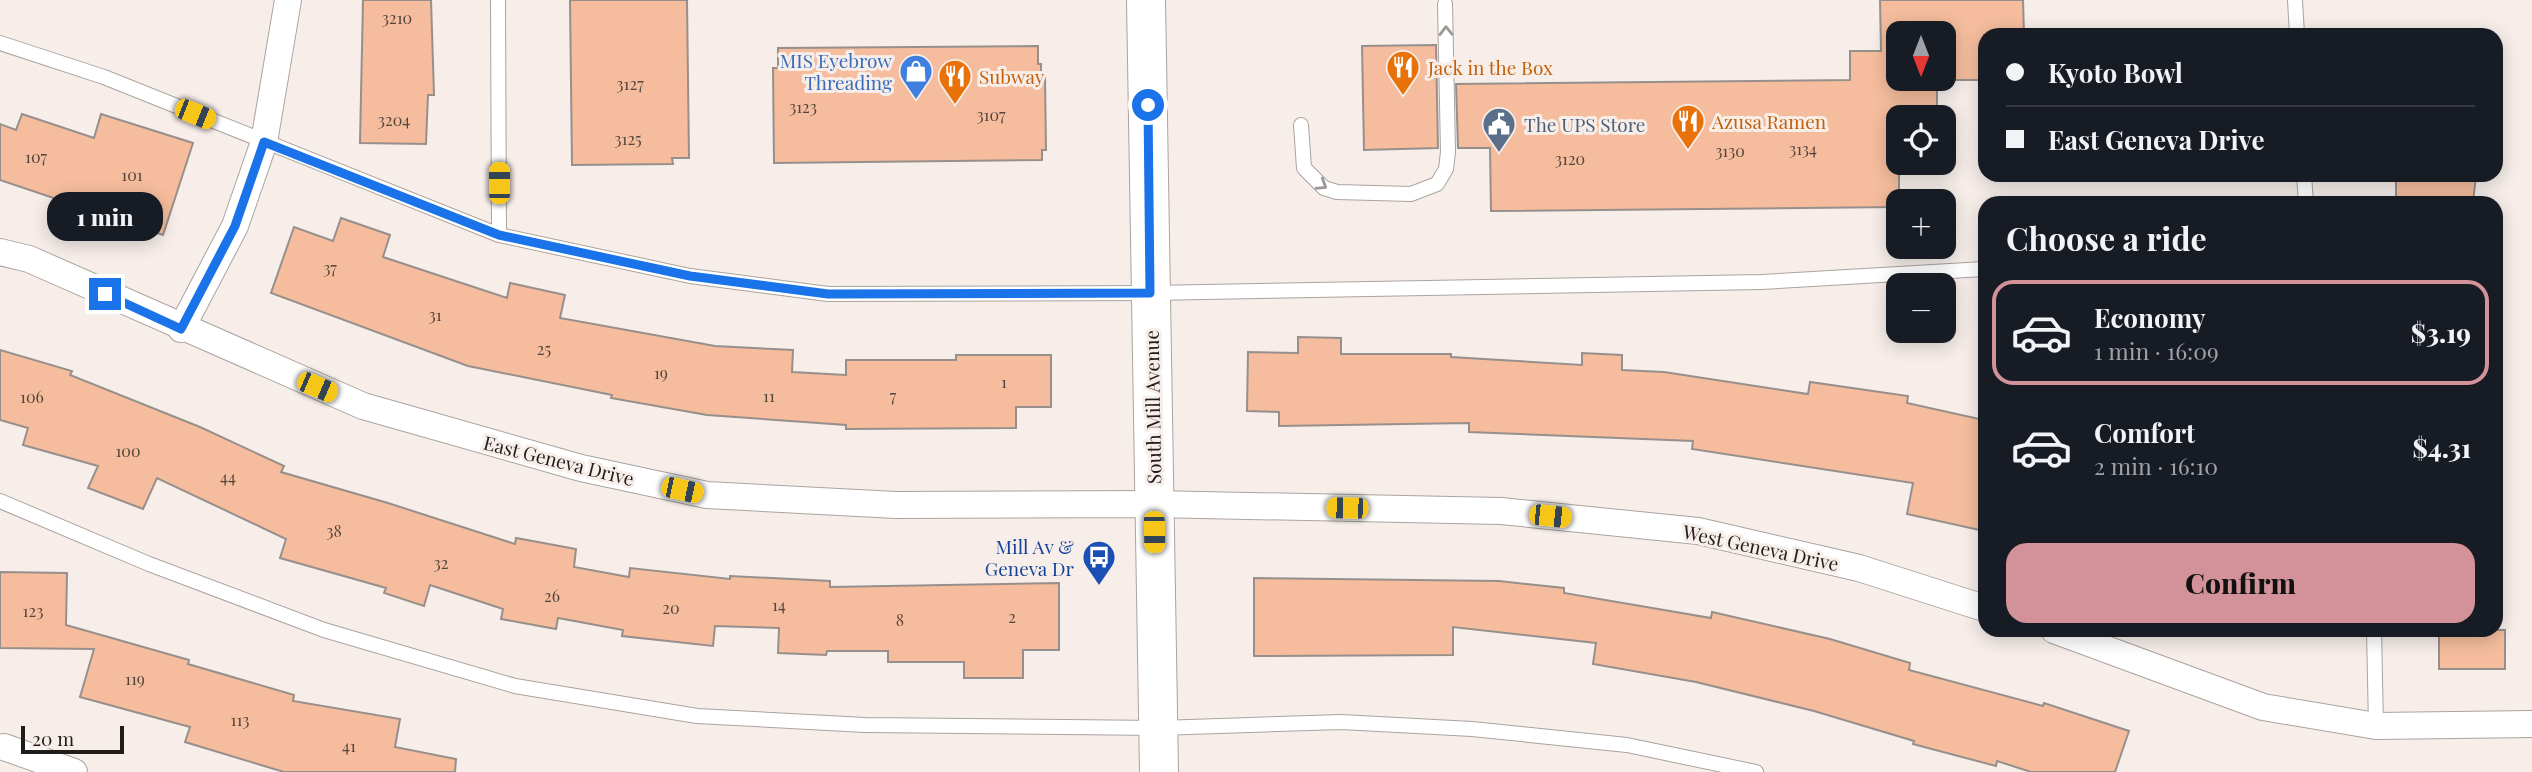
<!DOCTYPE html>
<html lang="en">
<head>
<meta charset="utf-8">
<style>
  body { margin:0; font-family:"Playfair Display",serif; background:#20242c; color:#f1f3f6; height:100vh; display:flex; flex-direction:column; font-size:26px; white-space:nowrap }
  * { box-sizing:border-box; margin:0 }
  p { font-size:23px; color:#9ea1a6 }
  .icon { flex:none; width:38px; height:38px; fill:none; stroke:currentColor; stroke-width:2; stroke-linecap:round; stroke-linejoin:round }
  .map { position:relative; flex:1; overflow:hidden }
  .sheet { position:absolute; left:1978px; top:196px; width:525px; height:441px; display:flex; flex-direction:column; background:#171b24; border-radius:21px; box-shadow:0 4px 18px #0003 }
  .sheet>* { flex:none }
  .top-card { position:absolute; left:1978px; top:28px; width:525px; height:154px; border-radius:21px; box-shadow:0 4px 18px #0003; display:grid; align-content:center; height:154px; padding:0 28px; background:#171b24 }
  .needle { width:46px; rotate:180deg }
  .controls { position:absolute; left:1886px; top:21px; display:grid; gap:14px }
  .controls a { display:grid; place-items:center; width:70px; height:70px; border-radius:14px; background:#171b24; box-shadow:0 4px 18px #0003; font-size:35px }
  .scale { position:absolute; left:21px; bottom:18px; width:103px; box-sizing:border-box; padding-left:7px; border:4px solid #1f1c1b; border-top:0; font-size:19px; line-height:24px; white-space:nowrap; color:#1f1c1b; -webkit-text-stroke:5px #f7eeea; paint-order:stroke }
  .end { position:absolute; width:32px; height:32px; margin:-16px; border:9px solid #1a73e8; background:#fff; box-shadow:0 0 0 4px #fff }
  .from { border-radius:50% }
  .bubble { position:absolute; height:49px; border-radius:21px; background:#171b24; box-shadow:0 4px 18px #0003; font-size:23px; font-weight:800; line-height:49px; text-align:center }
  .car { position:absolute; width:21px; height:42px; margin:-21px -10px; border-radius:9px; box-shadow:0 0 5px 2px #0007; background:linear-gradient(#f5c518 24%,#345 0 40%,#f5c518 0 76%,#345 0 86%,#f5c518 0) }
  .top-card b { display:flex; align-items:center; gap:24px; height:66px; font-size:26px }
  .top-card b+b { border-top:2px solid #363941 }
  .top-card i { width:18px; height:18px; background:#f1f3f6 }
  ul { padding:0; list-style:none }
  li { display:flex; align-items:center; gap:21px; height:105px; margin:0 14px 10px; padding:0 14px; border:4px solid transparent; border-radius:21px }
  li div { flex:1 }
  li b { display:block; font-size:26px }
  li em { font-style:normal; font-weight:800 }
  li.selected { border-color:#d39199 }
  li>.icon { width:63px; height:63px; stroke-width:1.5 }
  h2 { padding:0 28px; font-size:32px; line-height:84px }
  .button { display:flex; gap:14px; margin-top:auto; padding:14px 28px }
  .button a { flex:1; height:80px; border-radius:21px; background:#d39199; color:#111; font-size:28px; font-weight:800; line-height:80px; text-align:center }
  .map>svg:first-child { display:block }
</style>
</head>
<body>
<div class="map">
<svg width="2532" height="772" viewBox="0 0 2532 772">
  <rect width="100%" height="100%" fill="#f7eeea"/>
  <!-- building -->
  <path fill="#f5bd9d" stroke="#978f8b" stroke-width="2" fill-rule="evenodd" d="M363,0H431L434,95H428L426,144L360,143Z
    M570,0H687L689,158H672L673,164L572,165Z
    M1880,0H2023L2024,35H1984V80H1937V117H1899V207L1491,211L1490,148H1458L1456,84L1850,80V51H1881ZM1899,33H1944V79H1899Z
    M1436,45L1438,148L1364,150L1362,46Z
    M1038,46V64H1041V76H1045L1046,150H1042V160L774,163L773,68H778V48Z
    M22,114L94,138L101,114L193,143L163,235L0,180V124L16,130Z
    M2396,175H2476L2473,203H2396Z
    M341,218L390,235L383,257L507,298L510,283L565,295L560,318L715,346L793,350L792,372L846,375V360H956V355H1051V407H1016V428L846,429V425L707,415L611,398L612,395L468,366L271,293L294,227L333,241Z
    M1298,337L1341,338V354H1451V357L1582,365V353L1622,355V370L1664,372L1808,394L1810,382L1908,396L1907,403L1984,420V531L1907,514L1913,483L1692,449L1693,441L1469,432V423L1279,426V412L1247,411L1248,352L1298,353Z
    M0,350L72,371L70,375L200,427L284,466L281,472L388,503L515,544L516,538L576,549L574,567L629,577L630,568L730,579V576L830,581V587L1059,583V650H1023V678H964V662H888V651H827L826,655L778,653L779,628L715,626L713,646L622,636L623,630L558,618L556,629L501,619L503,609L430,585L424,606L384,593L386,588L280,558L286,539L157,478L143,509L88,488L98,466L23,445L28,428L0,420Z
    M0,572L67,573L66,625L189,660L188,664L294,695L293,701L400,719L395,747L456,759L455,772H284L185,742L190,727L80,697L94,649L0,648Z
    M1254,578L1499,581L1564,588V593L1711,618L1712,612L1830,639L1910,663L1909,670L2043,706L2044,703L2129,731L2115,772H2031L1997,761L1996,766L1913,744L1914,741L1814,711L1696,682L1593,664L1596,643L1453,627V655L1254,656Z
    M2439,630H2505V669H2439Z"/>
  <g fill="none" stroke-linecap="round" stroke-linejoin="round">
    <defs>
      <path id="service" d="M498,0L499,235
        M2295,0L2297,35
        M0,43L104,77L499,235L690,276L828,294L1150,293L1761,282L1984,269
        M1301,125L1304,168L1324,188L1337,192L1411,194L1437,184L1446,169L1448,152L1445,4
        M2304,175L2306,203
        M0,501L149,564L324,630L515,686L697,716L865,725L1159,728L1341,722L1472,729L1627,745L1756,772
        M2374,630L2376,726"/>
      <path id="minor" d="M0,252L29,259L363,406L581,468L707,495L896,505L1153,504L1501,511L1698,531L1859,568L1984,608
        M181,329L235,226L264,142L288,0
        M2054,630L2263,707L2376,726L2532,724
        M4,747L74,772"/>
      <path id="secondary" d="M1146,0L1159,772"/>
    </defs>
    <!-- service casing -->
    <use href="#service" stroke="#aba39f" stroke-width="16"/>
    <!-- minor casing -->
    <use href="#minor" stroke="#aba39f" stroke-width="28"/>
    <!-- secondary casing -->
    <use href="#secondary" stroke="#aba39f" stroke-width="40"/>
    <!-- service -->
    <use href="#service" stroke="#fff" stroke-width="14"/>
    <!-- minor -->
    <use href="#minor" stroke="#fff" stroke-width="26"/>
    <!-- secondary -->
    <use href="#secondary" stroke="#fff" stroke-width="38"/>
  </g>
  <!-- one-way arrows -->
  <defs><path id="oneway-chevron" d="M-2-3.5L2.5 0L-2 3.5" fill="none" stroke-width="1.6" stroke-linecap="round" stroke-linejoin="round" transform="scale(1.75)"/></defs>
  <g stroke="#9a9998">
    <use href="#oneway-chevron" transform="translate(1446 31) rotate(-91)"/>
    <use href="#oneway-chevron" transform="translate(1322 185) rotate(32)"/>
  </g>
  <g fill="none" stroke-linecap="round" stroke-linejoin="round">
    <!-- route -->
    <path stroke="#1a73e8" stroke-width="9" d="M105,294L181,329L235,226L264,142L499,235L690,276L828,294L1150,293L1148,105"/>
  </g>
  <!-- icons -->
  <defs>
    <symbol id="restaurant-pin" viewBox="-11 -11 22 30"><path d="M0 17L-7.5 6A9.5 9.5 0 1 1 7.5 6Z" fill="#e8710a" stroke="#f7eeea"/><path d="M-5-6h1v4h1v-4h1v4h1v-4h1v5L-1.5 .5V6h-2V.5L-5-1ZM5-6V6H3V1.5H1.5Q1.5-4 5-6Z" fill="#fff"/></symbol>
    <symbol id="shop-pin" viewBox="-11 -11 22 30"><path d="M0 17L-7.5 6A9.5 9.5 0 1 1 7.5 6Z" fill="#3f7fe0" stroke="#f7eeea"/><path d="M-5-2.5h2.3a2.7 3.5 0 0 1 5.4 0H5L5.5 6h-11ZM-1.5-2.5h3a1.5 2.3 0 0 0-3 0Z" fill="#fff"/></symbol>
    <symbol id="civic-pin" viewBox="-11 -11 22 30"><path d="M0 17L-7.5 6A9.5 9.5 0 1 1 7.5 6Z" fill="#5c6f8a" stroke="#f7eeea"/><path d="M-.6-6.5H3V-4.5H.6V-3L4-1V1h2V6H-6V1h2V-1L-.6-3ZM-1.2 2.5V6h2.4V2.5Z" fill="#fff"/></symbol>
    <symbol id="bus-pin" viewBox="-11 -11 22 30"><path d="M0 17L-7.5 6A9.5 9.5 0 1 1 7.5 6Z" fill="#1a4fb4" stroke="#f7eeea"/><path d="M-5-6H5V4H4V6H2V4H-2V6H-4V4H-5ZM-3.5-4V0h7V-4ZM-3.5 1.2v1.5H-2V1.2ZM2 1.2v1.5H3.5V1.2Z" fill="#fff"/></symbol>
  </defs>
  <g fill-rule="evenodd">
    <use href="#restaurant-pin" x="1384" y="48" width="38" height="52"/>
    <use href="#shop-pin" x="897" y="52" width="38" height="52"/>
    <use href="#restaurant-pin" x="936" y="57" width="38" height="52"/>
    <use href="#restaurant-pin" x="1669" y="102" width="38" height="52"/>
    <use href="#civic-pin" x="1480" y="105" width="38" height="52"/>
    <use href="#bus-pin" x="1080" y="538" width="38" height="52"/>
  </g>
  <g text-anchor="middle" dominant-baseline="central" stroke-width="6" stroke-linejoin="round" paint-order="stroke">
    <!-- number labels -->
    <g font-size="16" fill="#54443c">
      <text x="397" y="17">3210</text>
      <text x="630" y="83">3127</text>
      <text x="803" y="106">3123</text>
      <text x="991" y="114">3107</text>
      <text x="394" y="119">3204</text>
      <text x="628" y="138">3125</text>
      <text x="1803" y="148">3134</text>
      <text x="1730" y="150">3130</text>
      <text x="36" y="156">107</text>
      <text x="1570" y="158">3120</text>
      <text x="132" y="174">101</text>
      <text x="330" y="267">37</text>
      <text x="435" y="314">31</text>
      <text x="544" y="348">25</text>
      <text x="661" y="372">19</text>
      <text x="1004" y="381">1</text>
      <text x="769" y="395">11</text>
      <text x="893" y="395">7</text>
      <text x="32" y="396">106</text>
      <text x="128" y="450">100</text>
      <text x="228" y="476">44</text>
      <text x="334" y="530">38</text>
      <text x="441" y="562">32</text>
      <text x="552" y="595">26</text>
      <text x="779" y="604">14</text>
      <text x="671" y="607">20</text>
      <text x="33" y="610">123</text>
      <text x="1012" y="616">2</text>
      <text x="900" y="619">8</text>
      <text x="135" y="678">119</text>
      <text x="240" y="719">113</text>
      <text x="349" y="745">41</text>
    </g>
    <!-- shop labels -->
    <g font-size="19" fill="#366cbe" stroke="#f7eeea" text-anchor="end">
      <text x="892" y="60">MIS Eyebrow<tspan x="892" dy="22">Threading</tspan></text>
    </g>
    <!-- food labels -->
    <g font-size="19" fill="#c56008" stroke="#f7eeea" text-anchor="start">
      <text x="1428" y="67">Jack in the Box</text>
      <text x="979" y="76">Subway</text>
      <text x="1712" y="121">Azusa Ramen</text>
    </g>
    <!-- service labels -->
    <g font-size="19" fill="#4e5e75" stroke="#f7eeea" text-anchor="start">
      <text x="1524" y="124">The UPS Store</text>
    </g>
    <!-- street labels -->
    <g font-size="19" fill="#1f1c1b" stroke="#f7eeea">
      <text transform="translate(1152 407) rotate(-91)">South Mill Avenue</text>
      <text transform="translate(559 460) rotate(14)">East Geneva Drive</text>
      <text transform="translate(1761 547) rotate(12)">West Geneva Drive</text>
    </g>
    <!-- transit labels -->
    <g font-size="19" fill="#164399" stroke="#f7eeea" text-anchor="end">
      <text x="1074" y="546">Mill Av &amp;<tspan x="1074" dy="22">Geneva Dr</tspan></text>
    </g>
  </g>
</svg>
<div class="controls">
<a><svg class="needle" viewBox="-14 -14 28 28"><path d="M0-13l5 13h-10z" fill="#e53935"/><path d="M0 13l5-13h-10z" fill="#9ea1a6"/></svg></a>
<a><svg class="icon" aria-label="locate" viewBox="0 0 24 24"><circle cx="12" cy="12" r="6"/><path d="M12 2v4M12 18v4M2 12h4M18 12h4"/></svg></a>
<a>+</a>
<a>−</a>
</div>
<div class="scale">20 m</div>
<i class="end from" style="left:1148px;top:105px"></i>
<i class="end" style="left:105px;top:294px"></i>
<div class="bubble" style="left:47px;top:192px;width:116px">1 min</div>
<i class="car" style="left:195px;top:114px;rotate:112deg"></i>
<i class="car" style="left:499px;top:183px;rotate:0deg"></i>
<i class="car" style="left:317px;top:387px;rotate:113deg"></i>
<i class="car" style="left:682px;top:490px;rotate:102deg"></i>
<i class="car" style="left:1347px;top:508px;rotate:271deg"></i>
<i class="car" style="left:1550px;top:516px;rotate:96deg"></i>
<i class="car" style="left:1154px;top:532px;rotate:179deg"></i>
<div class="top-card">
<b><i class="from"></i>Kyoto Bowl</b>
<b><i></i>East Geneva Drive</b>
</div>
<section class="sheet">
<h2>Choose a ride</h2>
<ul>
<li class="selected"><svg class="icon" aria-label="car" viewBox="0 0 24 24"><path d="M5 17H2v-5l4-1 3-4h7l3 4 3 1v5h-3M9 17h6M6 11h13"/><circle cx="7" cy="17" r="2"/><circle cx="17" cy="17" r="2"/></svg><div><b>Economy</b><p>1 min · 16:09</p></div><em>$3.19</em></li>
<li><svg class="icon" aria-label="car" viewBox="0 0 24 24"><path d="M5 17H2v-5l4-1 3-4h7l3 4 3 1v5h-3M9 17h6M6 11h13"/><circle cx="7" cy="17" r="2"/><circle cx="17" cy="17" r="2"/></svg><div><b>Comfort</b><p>2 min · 16:10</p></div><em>$4.31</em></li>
</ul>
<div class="button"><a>Confirm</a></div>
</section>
</div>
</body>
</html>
